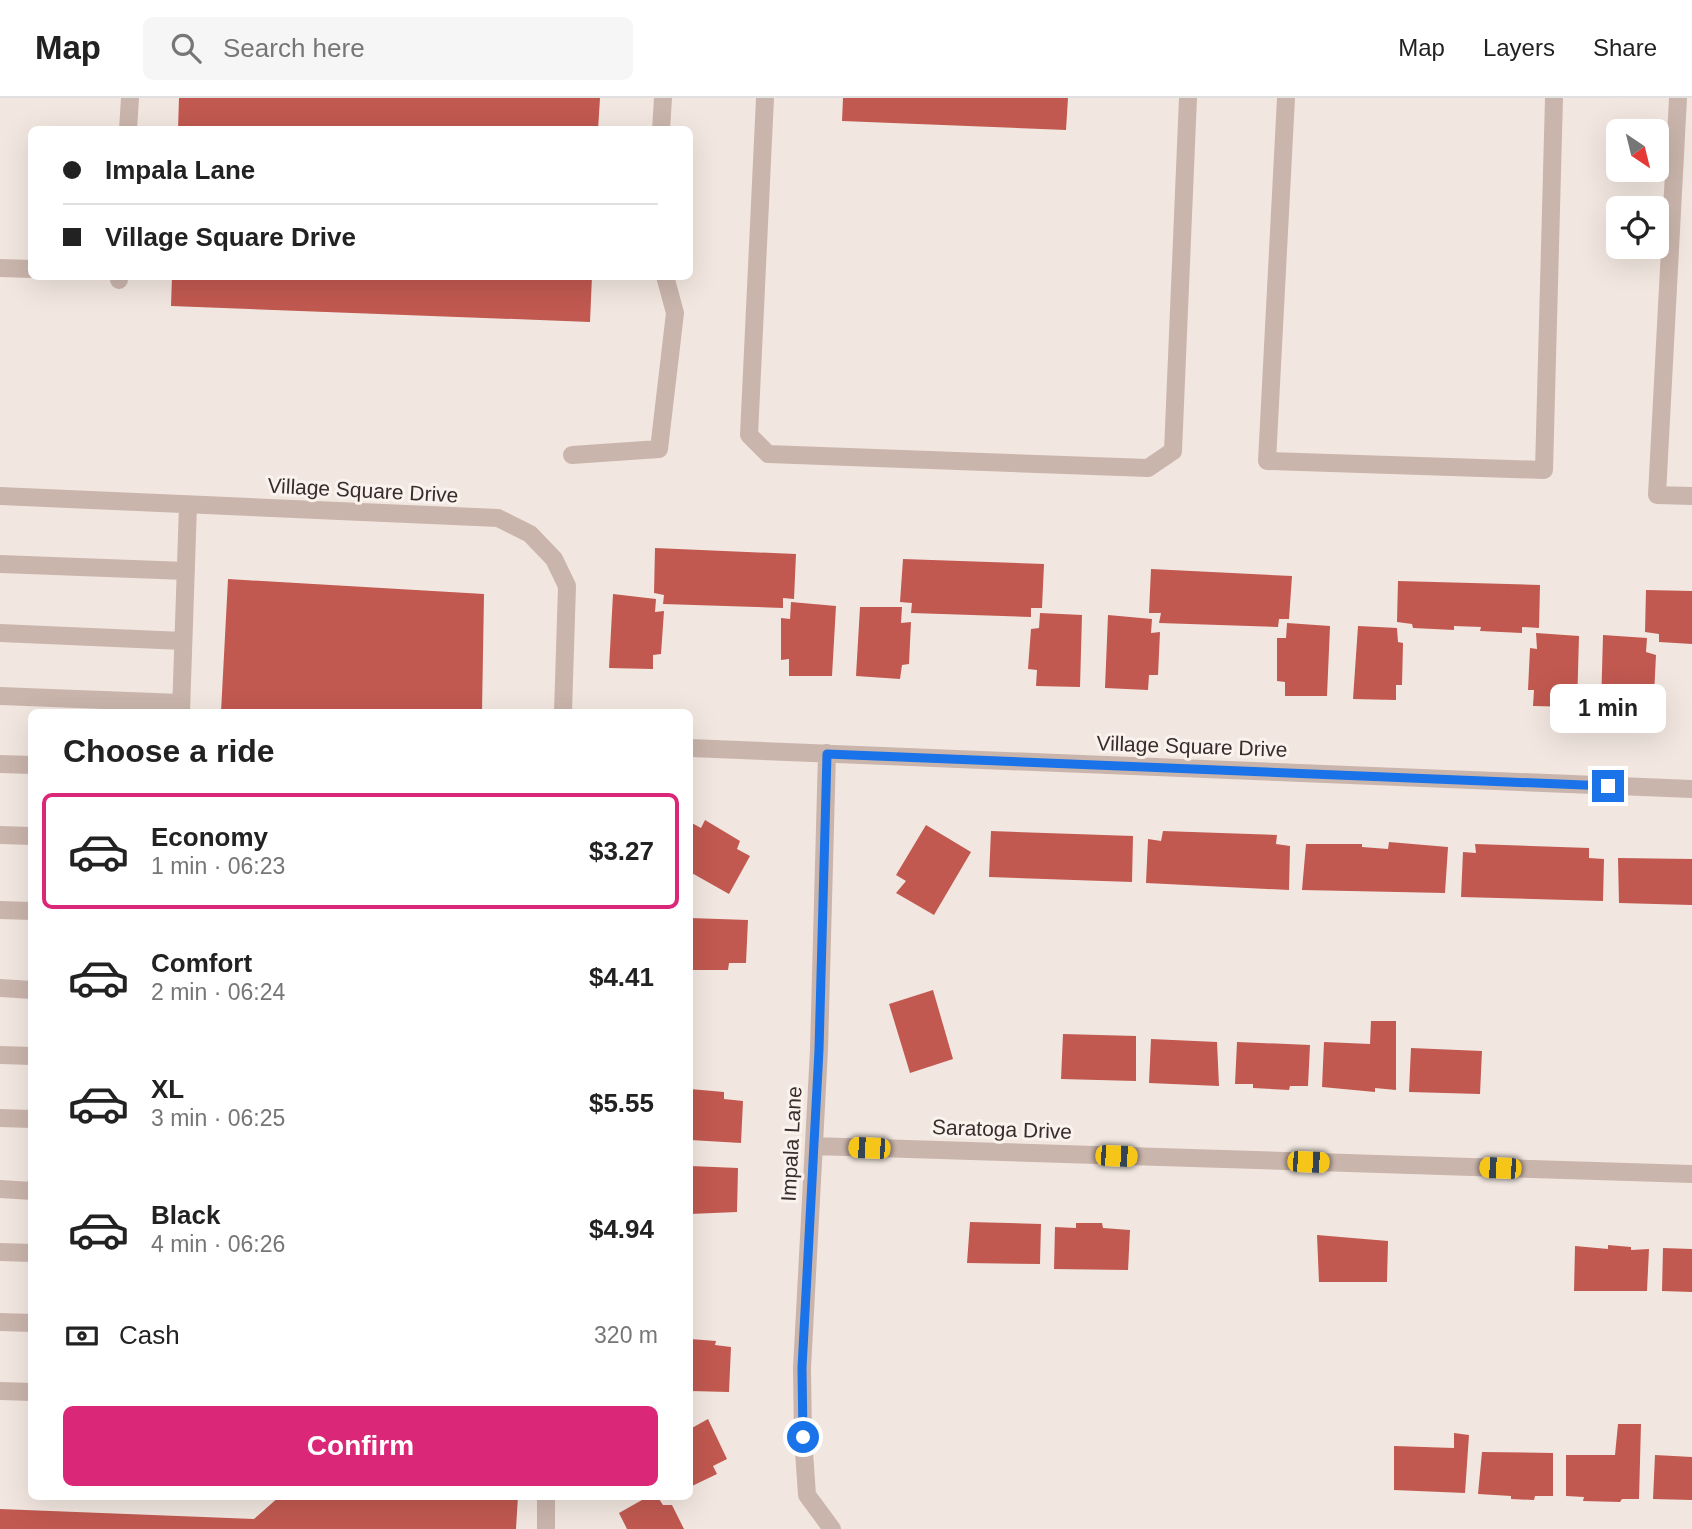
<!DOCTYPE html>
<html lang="en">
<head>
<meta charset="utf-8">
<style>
  body { margin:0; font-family:Arial,sans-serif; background:#f6f6f6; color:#222; height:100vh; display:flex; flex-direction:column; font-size:26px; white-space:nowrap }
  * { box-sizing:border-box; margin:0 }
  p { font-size:23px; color:#767676 }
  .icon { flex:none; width:38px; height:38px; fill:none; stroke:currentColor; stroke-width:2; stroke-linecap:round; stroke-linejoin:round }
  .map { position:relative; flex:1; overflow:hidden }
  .panel { position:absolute; left:28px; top:611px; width:665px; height:791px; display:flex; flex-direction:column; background:#fff; border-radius:10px; box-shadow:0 7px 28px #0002 }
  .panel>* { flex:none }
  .guide { position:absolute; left:28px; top:28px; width:665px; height:154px; border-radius:10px; box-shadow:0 7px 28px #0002; display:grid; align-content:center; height:154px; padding:0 35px; background:#fff }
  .needle { width:46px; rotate:145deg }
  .buttons { position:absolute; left:1606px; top:21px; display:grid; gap:14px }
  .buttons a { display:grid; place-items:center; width:63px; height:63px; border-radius:10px; background:#fff; box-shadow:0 7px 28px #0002; font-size:35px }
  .end { position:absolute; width:32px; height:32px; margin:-16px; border:9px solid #1a73e8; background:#fff; box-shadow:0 0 0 4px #fff }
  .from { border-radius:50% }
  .bubble { position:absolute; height:49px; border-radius:10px; background:#fff; box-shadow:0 7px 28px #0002; font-size:23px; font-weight:700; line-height:49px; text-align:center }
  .car { position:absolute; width:21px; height:42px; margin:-21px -10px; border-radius:9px; box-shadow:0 0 5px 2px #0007; background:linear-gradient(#f5c518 24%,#345 0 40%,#f5c518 0 76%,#345 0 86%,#f5c518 0) }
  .guide b { display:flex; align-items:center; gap:24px; height:66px; font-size:26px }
  .guide b+b { border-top:2px solid #e0e0e0 }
  .guide i { width:18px; height:18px; background:#222 }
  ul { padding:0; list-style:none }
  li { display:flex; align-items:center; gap:21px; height:116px; margin:0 14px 10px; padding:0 21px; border:4px solid transparent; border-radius:10px }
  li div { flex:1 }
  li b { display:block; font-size:26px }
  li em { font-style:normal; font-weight:700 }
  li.on { border-color:#db2777 }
  li>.icon { width:63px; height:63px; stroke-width:1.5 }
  h2 { padding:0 35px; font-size:32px; line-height:84px }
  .pay { display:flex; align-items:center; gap:18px; height:77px; padding:0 35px; font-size:26px }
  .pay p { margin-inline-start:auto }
  .primary-button { display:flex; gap:14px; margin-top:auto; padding:14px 35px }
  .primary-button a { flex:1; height:80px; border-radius:10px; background:#db2777; color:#fff; font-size:28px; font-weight:700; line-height:80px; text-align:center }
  header { display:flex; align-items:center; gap:42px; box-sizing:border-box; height:98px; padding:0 35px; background:#fff; border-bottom:2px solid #e0e0e0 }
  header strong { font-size:33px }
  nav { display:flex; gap:38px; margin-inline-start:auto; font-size:24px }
  .search { width:490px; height:63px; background:#f6f6f6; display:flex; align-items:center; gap:18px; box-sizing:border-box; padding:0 24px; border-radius:10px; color:#767676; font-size:26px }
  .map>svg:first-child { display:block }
</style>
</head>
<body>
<header>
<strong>Map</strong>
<div class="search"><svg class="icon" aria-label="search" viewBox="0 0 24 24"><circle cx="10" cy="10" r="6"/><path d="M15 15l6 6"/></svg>Search here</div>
<nav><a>Map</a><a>Layers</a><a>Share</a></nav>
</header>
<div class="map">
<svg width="1692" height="1431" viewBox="0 0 1692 1431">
  <rect width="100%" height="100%" fill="#f2e7e0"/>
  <!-- building -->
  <path fill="#c15950" d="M179,0H600L598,32H178Z
    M843,0H1068L1066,32L842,23Z
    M172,178H592L590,224L171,208Z
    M655,450L796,456L794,501L783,500V510L663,506L664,497L654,495Z
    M903,461L1044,466L1042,510H1031V519L911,515L912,505L900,504Z
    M1151,471L1292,478L1289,521H1279L1278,529L1159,525L1161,515H1149Z
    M228,481L484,496L482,614H221Z
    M1398,483L1540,487L1539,530L1522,529V535L1480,533L1481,529L1454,528V532L1413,530L1412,526L1397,524Z
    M1646,492L1692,493V546L1659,544V536L1645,534Z
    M613,496L656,501L655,514L664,513L661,556L653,557V571L609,570Z
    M791,504L836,508L832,578H789V561L781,562V520L790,521Z
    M860,509H902L901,525L911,524L909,566L902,567L900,581L856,578Z
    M1040,515L1082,517L1080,589L1036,588L1037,572L1028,571L1031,531L1039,530Z
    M1108,517L1152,521L1151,535L1160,534L1158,577H1149L1148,592L1105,590Z
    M1287,525L1330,528L1327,598H1285V584L1277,583V540H1286Z
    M1358,528L1397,530L1398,544L1403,545L1402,587H1396V602L1353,601Z
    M1536,535L1579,538L1577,609L1533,608L1534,592H1528L1530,550L1537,551Z
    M1603,537L1647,540L1646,554L1656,557L1654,597L1645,596L1644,613L1601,609Z
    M705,722L740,743L737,751L750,758L729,796L690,774V724L701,730Z
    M926,727L971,754L934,817L896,795L906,783L896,777Z
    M991,733L1133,738L1132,784L989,779Z
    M1163,733L1277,737L1276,746L1290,748L1289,792L1146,785L1148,741L1161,743Z
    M1389,744L1448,749L1445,795L1302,792L1306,746H1362V749L1388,751Z
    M1475,746L1589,750V760L1604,761L1603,803L1461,799L1463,754L1476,755Z
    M1618,760L1692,761V807L1619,805Z
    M690,820L748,822L746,865H729L728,872H690Z
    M933,892L953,961L910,975L889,906Z
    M1371,923H1396V992L1375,990V994L1322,989L1324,944L1370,946Z
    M1063,936L1136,938V983L1061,981Z
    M1151,941L1217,944L1219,988L1149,985Z
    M1237,944L1310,947L1308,988H1290L1289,992L1253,990V986H1235Z
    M1411,950L1482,953L1480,996L1409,994Z
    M690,991L724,994V1001L743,1003L741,1045L690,1042Z
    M690,1068L738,1070L737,1114L690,1116Z
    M970,1124L1041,1126L1040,1166L967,1165Z
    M1076,1125H1102L1103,1130L1130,1132L1128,1172L1054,1171L1055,1129L1076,1130Z
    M1317,1137L1388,1143L1387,1184H1319Z
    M1608,1147L1631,1149V1152L1649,1151L1647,1193H1574L1575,1148L1608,1151Z
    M1663,1150L1692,1151V1194L1662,1193Z
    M690,1241L716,1243L715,1247L731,1249L729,1294L690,1293Z
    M708,1321L727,1361L713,1368L717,1376L690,1389V1331Z
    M1618,1326H1641L1639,1401H1622L1620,1404L1583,1403L1584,1399L1566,1398V1357H1615Z
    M1454,1335L1469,1337L1465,1395L1394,1392V1348L1454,1350Z
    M1482,1354L1553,1355V1398H1535L1534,1402L1511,1401V1398L1478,1396Z
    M1655,1357L1692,1359V1402L1653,1401Z
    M280,1398H518L516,1431H0V1411L254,1421Z
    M649,1398H657L663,1407H672L684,1431H627L619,1415Z"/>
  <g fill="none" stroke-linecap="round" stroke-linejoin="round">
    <!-- minor -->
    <path stroke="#cab5ac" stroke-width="18" d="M765,0L749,337L768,356L1148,370L1173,353L1188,0
      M1286,0L1267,363L1544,372L1554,0
      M1678,0L1657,397L1692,398
      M128,32L130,0
      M661,32L663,0
      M0,170L32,171
      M119,182V178
      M572,357L659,351L675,215L665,178
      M0,398L498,420L530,436L554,461L567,488L563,614
      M0,466L186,473
      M0,535L183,543
      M0,598L181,605
      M181,614L188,407
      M690,650L1692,691
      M827,655L819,952L802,1270L803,1339L807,1397L832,1431
      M0,666L32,667
      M0,737L32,738
      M0,812L32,813
      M0,890L32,892
      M0,957L32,958
      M0,1020L32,1021
      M814,1048L1692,1076
      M0,1091L32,1093
      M0,1154L32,1155
      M0,1224L32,1225
      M0,1293L32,1294
      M546,1431V1398"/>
  </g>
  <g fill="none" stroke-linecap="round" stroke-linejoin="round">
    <!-- route -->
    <path stroke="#1a73e8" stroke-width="9" d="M803,1339L802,1270L819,952L827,656L1608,688"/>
  </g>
  <g text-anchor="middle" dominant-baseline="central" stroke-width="6" stroke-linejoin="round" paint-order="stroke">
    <!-- street labels -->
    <g font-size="21" fill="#392d2b" stroke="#faf2ed">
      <text transform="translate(363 392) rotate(3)">Village Square Drive</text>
      <text transform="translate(1192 648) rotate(2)">Village Square Drive</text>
      <text transform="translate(1002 1031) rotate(2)">Saratoga Drive</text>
      <text transform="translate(791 1046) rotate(-87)">Impala Lane</text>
    </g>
  </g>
</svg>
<div class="buttons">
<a><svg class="needle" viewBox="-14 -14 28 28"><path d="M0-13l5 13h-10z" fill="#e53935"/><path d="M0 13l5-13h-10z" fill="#767676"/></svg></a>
<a><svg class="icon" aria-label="locate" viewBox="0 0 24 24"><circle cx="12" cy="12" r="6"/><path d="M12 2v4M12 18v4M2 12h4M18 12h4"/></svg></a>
</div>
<i class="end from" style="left:803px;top:1339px"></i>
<i class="end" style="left:1608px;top:688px"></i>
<div class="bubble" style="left:1550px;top:586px;width:116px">1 min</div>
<i class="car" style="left:869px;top:1050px;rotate:272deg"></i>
<i class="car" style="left:1116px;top:1058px;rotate:92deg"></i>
<i class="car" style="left:1308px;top:1064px;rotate:92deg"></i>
<i class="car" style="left:1500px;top:1070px;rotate:272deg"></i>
<div class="guide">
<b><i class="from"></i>Impala Lane</b>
<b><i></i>Village Square Drive</b>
</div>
<section class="panel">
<h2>Choose a ride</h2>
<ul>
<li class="on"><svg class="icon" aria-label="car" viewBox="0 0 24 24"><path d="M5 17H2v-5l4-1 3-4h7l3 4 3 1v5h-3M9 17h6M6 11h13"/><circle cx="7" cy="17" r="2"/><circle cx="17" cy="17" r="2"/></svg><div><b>Economy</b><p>1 min · 06:23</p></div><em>$3.27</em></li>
<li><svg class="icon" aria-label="car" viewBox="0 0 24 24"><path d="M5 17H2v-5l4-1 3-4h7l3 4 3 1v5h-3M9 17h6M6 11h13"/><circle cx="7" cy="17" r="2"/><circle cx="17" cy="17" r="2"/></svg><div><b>Comfort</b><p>2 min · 06:24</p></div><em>$4.41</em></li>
<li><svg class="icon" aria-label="car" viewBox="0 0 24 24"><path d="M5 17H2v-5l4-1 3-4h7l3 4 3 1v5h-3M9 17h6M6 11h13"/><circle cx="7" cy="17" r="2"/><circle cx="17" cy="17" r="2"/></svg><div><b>XL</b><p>3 min · 06:25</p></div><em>$5.55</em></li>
<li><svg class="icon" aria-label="car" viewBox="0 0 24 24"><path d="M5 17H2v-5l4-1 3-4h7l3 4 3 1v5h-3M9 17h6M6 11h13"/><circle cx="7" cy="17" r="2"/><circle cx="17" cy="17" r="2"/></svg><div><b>Black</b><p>4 min · 06:26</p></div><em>$4.94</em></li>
</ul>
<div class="pay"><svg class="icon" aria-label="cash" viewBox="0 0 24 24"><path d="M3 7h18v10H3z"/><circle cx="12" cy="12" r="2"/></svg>Cash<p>320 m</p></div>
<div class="primary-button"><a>Confirm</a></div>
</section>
</div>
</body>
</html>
